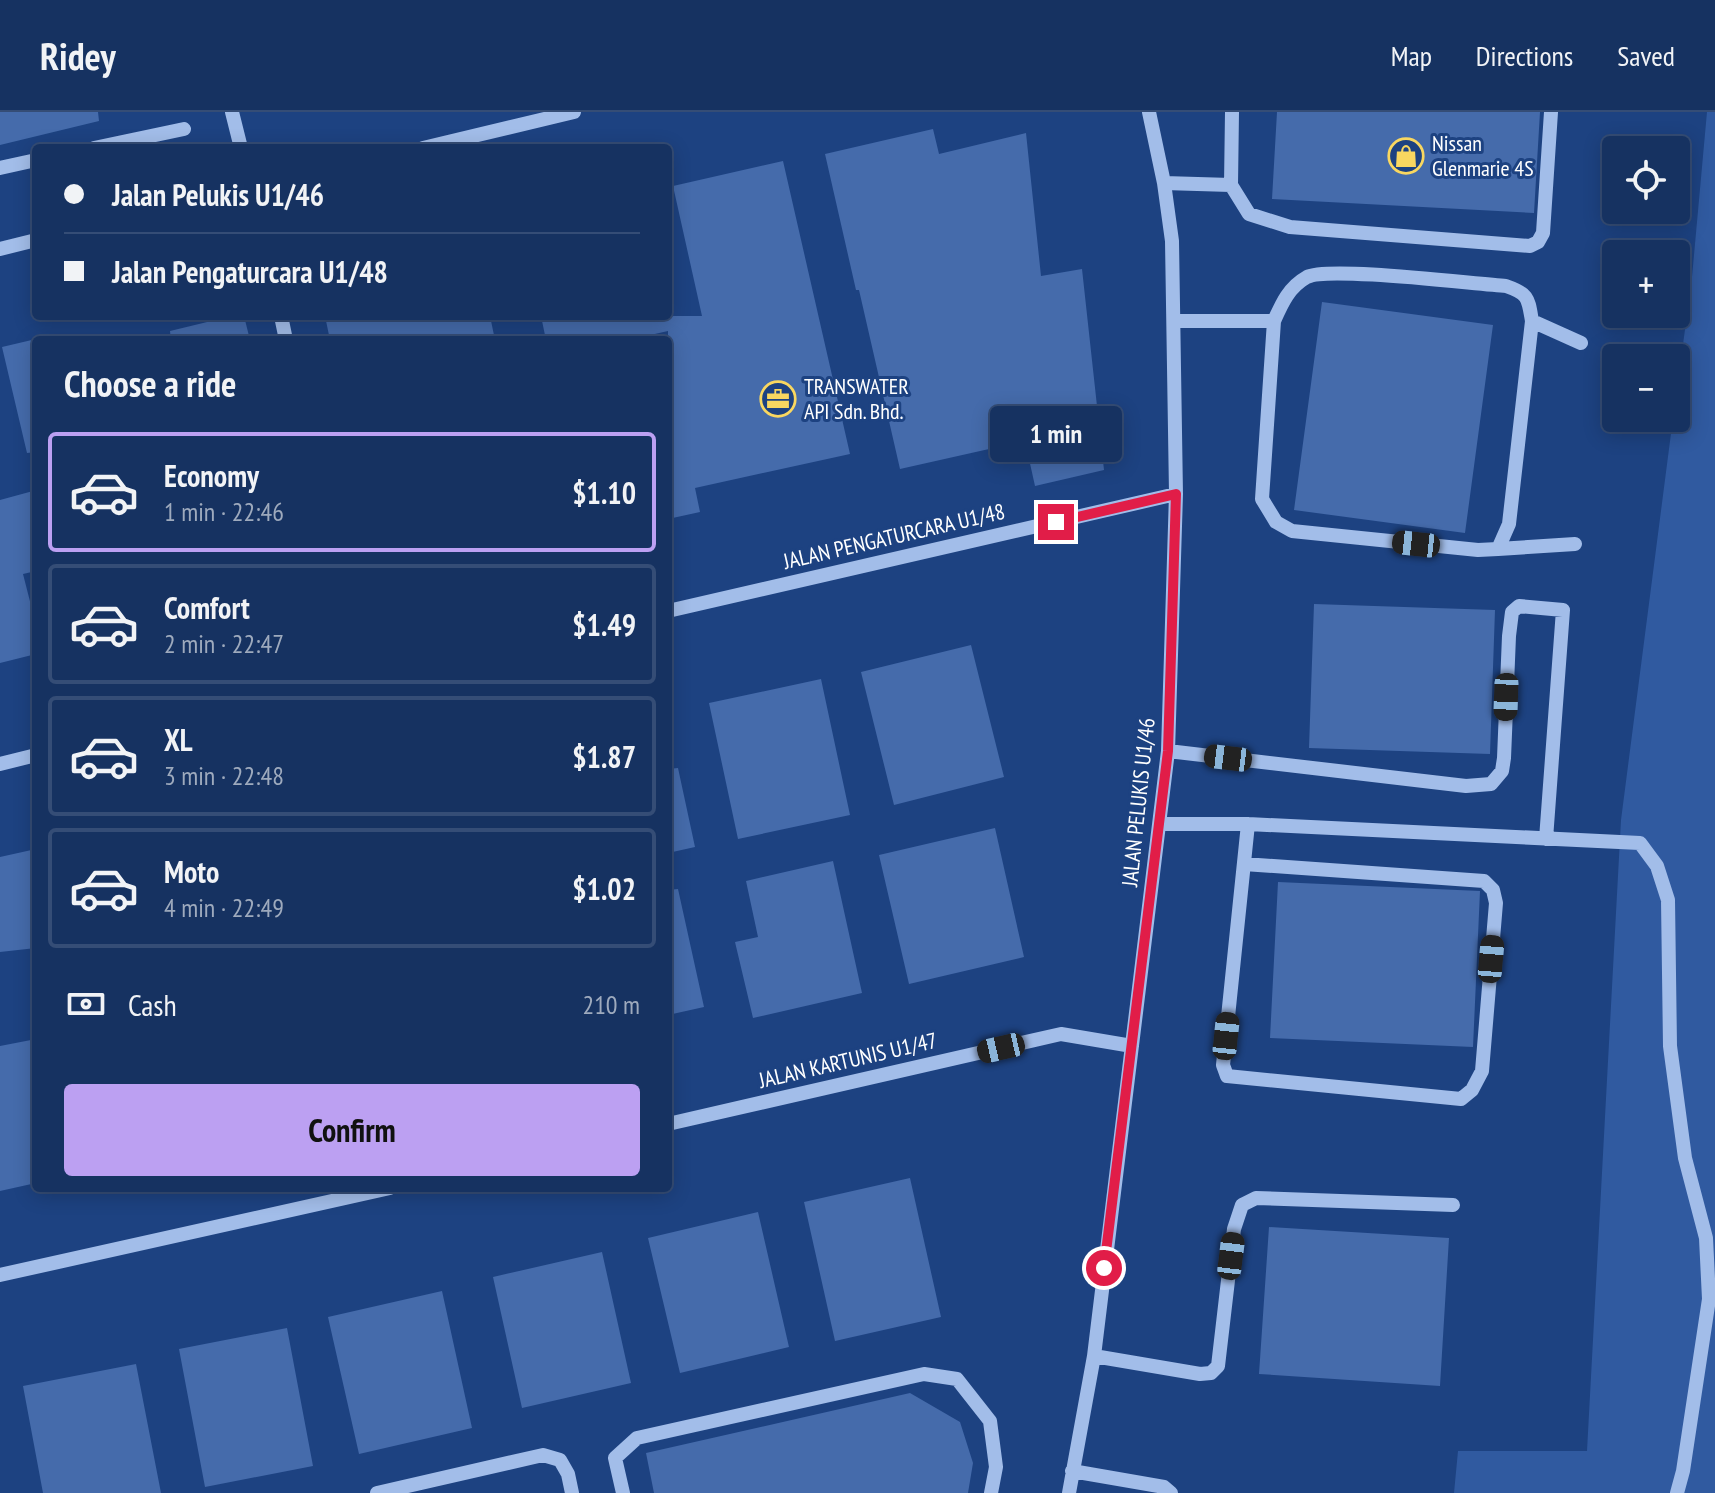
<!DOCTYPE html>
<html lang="en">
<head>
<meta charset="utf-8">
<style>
  body { margin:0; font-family:"PT Sans Narrow",sans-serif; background:#233e6a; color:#f1f3f6; height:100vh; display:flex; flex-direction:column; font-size:30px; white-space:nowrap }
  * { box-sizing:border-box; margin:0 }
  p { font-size:26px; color:#9eaabd }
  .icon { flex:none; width:44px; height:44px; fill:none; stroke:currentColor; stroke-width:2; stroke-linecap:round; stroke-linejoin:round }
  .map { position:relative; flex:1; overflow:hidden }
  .side { position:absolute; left:32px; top:224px; width:640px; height:856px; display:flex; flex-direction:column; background:#163261; border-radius:8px; box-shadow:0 4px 20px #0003,0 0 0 2px #354d76 }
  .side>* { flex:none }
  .banner { position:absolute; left:32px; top:32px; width:640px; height:176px; border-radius:8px; box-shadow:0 4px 20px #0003,0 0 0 2px #354d76; display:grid; align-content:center; height:176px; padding:0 32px; background:#163261 }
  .controls { position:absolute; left:1602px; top:24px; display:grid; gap:16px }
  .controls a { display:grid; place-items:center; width:88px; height:88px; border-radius:8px; background:#163261; box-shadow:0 4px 20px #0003,0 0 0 2px #354d76; font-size:40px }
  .end { position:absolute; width:36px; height:36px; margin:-18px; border:10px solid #e11d48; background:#fff; box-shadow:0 0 0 4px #fff }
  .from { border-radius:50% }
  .bubble { position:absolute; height:56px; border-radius:8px; background:#163261; box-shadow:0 4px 20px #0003,0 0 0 2px #354d76; font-size:26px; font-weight:800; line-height:56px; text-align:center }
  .car { position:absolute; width:24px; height:48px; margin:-24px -12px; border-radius:10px; box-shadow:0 0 6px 2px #0007; background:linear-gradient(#222 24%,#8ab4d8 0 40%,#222 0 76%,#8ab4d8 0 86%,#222 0) }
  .banner b { display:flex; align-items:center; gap:28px; height:76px; font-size:30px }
  .banner b+b { border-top:2px solid #354d76 }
  .banner i { width:20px; height:20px; background:#f1f3f6 }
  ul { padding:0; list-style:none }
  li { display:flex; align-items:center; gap:24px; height:120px; margin:0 16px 12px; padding:0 16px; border:4px solid #354d76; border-radius:8px }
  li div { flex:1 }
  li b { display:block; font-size:30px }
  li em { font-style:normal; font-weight:800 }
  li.active { border-color:#bca0f2 }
  li>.icon { width:72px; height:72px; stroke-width:1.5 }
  h2 { padding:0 32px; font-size:36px; line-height:96px }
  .pay { display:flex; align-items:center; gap:20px; height:88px; padding:0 32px; font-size:30px }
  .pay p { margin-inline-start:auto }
  .cta { display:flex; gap:16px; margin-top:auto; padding:16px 32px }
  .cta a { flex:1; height:92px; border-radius:8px; background:#bca0f2; color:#111; font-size:32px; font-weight:800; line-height:92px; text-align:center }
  header { display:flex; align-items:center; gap:48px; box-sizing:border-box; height:112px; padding:0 40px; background:#163261; border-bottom:2px solid #354d76 }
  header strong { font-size:38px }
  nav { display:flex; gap:44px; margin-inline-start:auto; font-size:28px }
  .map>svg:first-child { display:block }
</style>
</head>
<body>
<header>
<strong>Ridey</strong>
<nav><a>Map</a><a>Directions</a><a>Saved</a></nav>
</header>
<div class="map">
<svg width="1715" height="1381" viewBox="0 0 1715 1381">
  <rect width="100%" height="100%" fill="#1d4281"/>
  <!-- green -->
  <path fill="#305aa0" d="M1707,0H1715V1381H1454L1458,1339H1587L1621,708L1673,306H1676V285L1692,165Z"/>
  <!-- building -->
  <path fill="#456bab" d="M0,0H98L99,9L0,33Z
    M1277,0H1540L1534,101L1272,87Z
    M933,17L939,42L1026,21L1041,164L1082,157L1104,358L1035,374L1025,329L900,357L859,178H856L825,42Z
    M783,49L850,342L695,376L700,400L668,407V219L628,228H546L541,204H702L673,74Z
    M1322,190L1493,213L1465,421L1294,398Z
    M232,204H244L250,228H171L170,219Z
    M325,204H490L495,228H330Z
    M36,227V340L27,341L2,235Z
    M33,379L36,393V459L23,462L36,513V542L0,551V388Z
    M1314,492L1495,498L1490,642L1309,636Z
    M971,533L1004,665L894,693L861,560Z
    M821,567L850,703L738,727L709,591Z
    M678,656L695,735L668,741V657Z
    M995,716L1024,845L909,872L879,743Z
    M36,737V836L0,840V745Z
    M833,749L862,881L753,906L735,830L758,825L746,769Z
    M1278,770L1480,779L1473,935L1270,926Z
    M678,777L704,895L668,903V778Z
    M31,928L36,951V1071L0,1079V934Z
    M910,1066L941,1205L835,1229L804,1090Z
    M758,1100L789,1235L680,1261L648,1126Z
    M1269,1115L1449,1126L1440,1274L1259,1262Z
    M602,1140L631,1271L522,1296L493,1165Z
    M442,1179L472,1316L359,1342L328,1205Z
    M287,1216L313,1354L205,1375L179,1237Z
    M136,1252L161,1381H43L23,1274Z
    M910,1281L960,1310L973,1351L968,1381H654L646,1341Z"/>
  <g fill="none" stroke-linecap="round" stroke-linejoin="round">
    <!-- minor -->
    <path stroke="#a2bde9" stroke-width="14" d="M232,0L241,36
      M94,36L184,17
      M423,36L574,0
      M0,56L36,48
      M1164,71L1231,73L1232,0
      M1231,73L1249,102L1290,115L1530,134L1538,130L1543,121L1551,0
      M0,137L36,128
      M281,204L286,228
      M1174,209H1274C1282,191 1289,175 1307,165C1328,154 1473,172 1506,174C1529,182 1528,186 1532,209L1509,412L1498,437L1478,438L1292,419L1276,410L1262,387L1274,209
      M1532,209L1581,231
      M1498,437L1575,432
      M668,499L1176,382
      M1168,639L1466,674L1491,672L1502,659L1504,646L1509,524L1512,500L1519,494L1563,498L1546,727
      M0,652L36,643
      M1160,712H1248L1640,731L1657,754L1668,788L1670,934L1685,1046L1706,1126L1709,1187L1683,1359L1677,1381
      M1244,752L1484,769L1493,778L1496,791L1482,959L1472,978L1461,987L1227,964L1223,953L1248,712
      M668,1012L1061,922L1132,934
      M0,1163L390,1076
      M1094,1244L1200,1262L1211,1261L1218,1254L1234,1117L1242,1093L1256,1086L1453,1093
      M1072,1359L1164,1375L1171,1381
      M377,1381L543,1343L560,1348L568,1362L572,1381
      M623,1381L615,1346L637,1326L924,1262L957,1267L990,1309L996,1355L991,1381
      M1069,1381L1094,1244L1168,639L1176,382L1172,129L1164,71L1149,0"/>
  </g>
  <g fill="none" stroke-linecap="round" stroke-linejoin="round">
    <!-- route -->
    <path stroke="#e11d48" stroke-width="10" d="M1056,410L1176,382L1168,639L1104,1156"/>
  </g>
  <!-- icons -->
  <defs>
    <symbol id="shop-ring" viewBox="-11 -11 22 22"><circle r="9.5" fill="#1d4281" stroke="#f9d760" stroke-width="1.5"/><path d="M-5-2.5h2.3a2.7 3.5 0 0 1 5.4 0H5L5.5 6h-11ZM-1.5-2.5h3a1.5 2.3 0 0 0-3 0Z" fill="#f9d760"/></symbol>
    <symbol id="office-ring" viewBox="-11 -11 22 22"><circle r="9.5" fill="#1d4281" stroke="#f9d760" stroke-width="1.5"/><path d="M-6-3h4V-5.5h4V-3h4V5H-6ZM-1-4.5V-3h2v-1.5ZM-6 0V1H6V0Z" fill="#f9d760"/></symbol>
  </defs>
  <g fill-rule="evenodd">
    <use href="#shop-ring" x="1386" y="24" width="40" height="40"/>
    <use href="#office-ring" x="758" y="267" width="40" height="40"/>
  </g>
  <g text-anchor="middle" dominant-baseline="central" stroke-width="6" stroke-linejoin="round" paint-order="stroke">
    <!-- poi labels -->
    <g font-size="22" fill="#fff" stroke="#1d4281" text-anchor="start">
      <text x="1432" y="31">Nissan<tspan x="1432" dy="25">Glenmarie 4S</tspan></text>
      <text x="804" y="274">TRANSWATER<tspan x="804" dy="25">API Sdn. Bhd.</tspan></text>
    </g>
    <!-- street labels -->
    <g font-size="22" fill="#fff" stroke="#1d4281">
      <text transform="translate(894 424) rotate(-13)">JALAN PENGATURCARA U1/48</text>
      <text transform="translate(1138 690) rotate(-84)">JALAN PELUKIS U1/46</text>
      <text transform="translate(848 948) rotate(-13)">JALAN KARTUNIS U1/47</text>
    </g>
  </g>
</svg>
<div class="controls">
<a><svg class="icon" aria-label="locate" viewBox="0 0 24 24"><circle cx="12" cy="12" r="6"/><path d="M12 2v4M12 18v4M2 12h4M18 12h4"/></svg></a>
<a>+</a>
<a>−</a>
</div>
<i class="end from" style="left:1104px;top:1156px"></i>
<i class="end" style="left:1056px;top:410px"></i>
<div class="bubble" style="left:990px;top:294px;width:132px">1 min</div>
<i class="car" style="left:1416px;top:432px;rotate:276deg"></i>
<i class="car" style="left:1506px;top:585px;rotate:182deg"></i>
<i class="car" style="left:1228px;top:646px;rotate:277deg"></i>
<i class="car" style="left:1491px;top:847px;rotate:5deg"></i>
<i class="car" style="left:1226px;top:924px;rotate:6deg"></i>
<i class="car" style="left:1001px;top:936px;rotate:257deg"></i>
<i class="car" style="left:1231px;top:1144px;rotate:7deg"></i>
<div class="banner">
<b><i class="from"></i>Jalan Pelukis U1/46</b>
<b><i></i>Jalan Pengaturcara U1/48</b>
</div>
<section class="side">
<h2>Choose a ride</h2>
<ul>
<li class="active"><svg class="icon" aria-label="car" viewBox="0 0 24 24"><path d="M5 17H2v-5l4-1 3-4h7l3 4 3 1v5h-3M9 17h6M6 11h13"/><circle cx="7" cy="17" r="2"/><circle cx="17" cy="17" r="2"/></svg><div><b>Economy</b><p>1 min · 22:46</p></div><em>$1.10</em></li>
<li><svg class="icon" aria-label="car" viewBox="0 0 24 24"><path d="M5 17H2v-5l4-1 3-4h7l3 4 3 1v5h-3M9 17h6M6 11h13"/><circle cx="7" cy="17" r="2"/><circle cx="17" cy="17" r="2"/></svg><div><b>Comfort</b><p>2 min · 22:47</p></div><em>$1.49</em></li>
<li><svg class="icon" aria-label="car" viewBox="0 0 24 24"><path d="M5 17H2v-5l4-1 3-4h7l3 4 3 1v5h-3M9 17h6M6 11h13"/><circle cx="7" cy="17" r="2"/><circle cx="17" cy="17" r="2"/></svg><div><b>XL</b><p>3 min · 22:48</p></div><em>$1.87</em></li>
<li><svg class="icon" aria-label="car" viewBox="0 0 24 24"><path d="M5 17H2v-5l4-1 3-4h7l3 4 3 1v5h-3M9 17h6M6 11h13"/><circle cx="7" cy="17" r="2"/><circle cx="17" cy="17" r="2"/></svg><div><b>Moto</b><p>4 min · 22:49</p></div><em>$1.02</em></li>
</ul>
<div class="pay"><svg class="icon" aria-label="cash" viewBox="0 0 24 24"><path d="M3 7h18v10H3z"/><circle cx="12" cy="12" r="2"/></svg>Cash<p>210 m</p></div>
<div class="cta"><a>Confirm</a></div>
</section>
</div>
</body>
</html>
